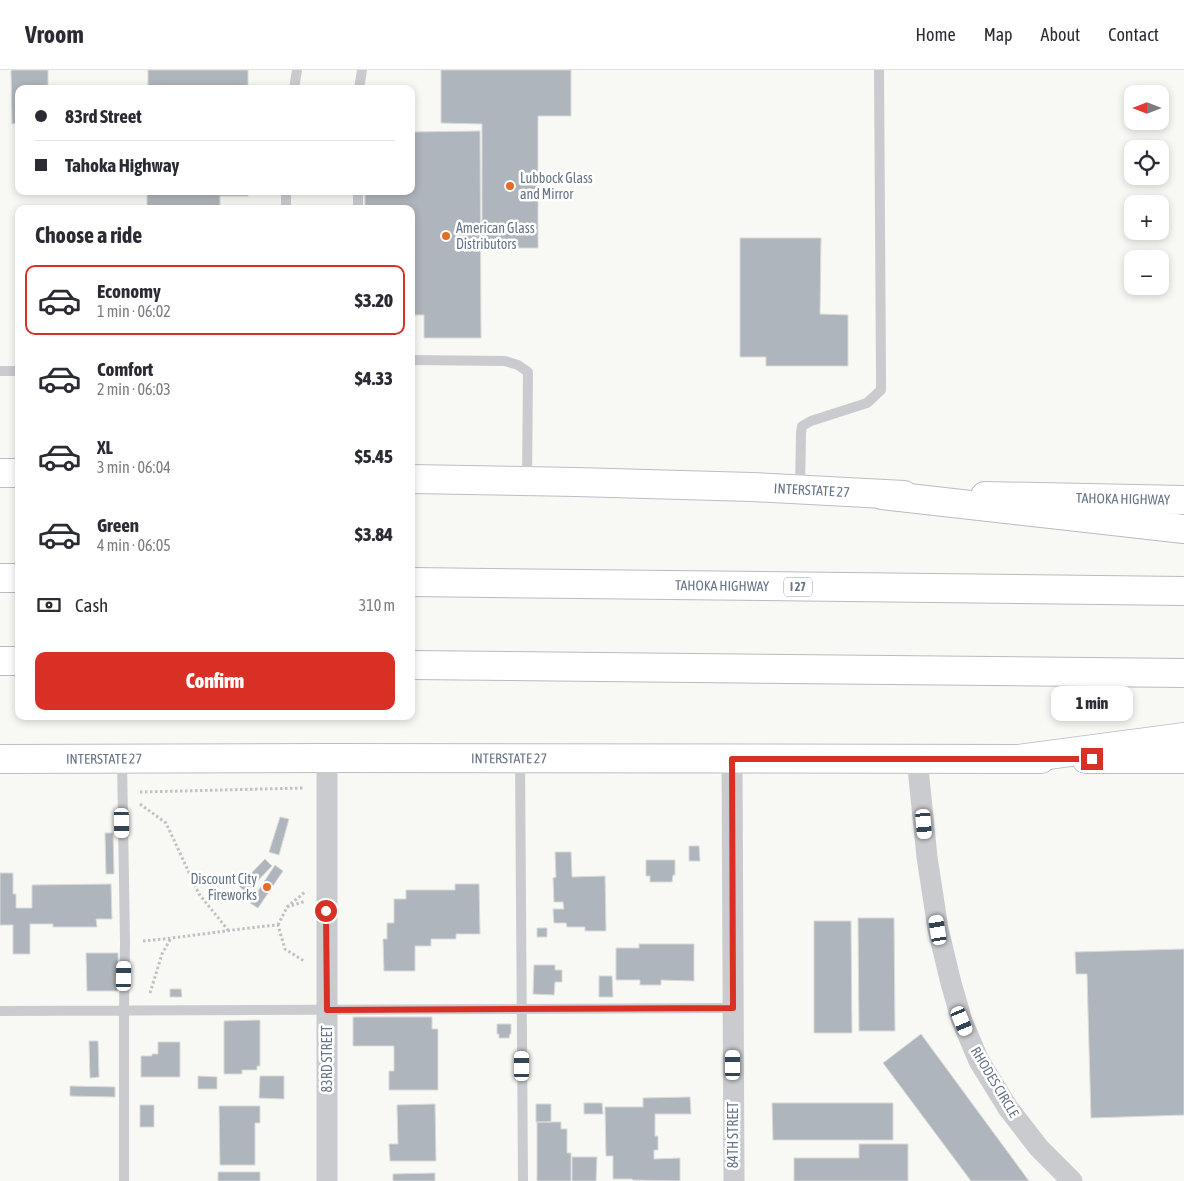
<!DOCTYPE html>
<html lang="en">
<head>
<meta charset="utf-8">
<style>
  body { margin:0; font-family:"Asap Condensed",sans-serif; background:#f7f7f7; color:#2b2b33; height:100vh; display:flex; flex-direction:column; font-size:19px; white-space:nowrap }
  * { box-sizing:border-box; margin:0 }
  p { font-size:16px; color:#7c7c81 }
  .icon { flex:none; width:28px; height:28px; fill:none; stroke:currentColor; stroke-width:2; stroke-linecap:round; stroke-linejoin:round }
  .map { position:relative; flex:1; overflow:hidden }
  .sheet { position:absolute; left:15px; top:135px; width:400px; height:515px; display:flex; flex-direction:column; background:#fff; border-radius:10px; box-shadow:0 2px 8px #0003 }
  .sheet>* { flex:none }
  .guide { position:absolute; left:15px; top:15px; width:400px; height:110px; border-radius:10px; box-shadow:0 2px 8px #0003; display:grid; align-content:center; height:110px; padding:0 20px; background:#fff }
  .needle { width:32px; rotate:270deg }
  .tools { position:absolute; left:1124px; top:15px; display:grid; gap:10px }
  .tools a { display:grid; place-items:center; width:45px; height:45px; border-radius:10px; background:#fff; box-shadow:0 2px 8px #0003; font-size:25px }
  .end { position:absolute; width:22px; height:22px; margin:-11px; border:6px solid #d93025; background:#fff; box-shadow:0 0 0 2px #fff }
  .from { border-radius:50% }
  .bubble { position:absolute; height:35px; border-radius:10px; background:#fff; box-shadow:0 2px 8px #0003; font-size:16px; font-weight:800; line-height:35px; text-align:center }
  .car { position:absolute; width:15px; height:30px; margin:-15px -8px; border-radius:6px; box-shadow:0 0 4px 1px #0007; background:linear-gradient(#fff 24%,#345 0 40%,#fff 0 76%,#345 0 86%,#fff 0) }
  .guide b { display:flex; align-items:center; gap:18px; height:48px; font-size:19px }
  .guide b+b { border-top:1px solid #e1e1e2 }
  .guide i { width:12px; height:12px; background:#2b2b33 }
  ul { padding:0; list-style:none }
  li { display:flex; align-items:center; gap:15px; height:70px; margin:0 10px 8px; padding:0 10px; border:2px solid transparent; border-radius:10px }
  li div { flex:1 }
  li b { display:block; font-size:19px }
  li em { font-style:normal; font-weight:800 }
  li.selected { border-color:#d93025 }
  li>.icon { width:45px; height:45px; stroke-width:1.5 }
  h2 { padding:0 20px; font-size:22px; line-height:60px }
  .pay { display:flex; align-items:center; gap:12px; height:55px; padding:0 20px; font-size:19px }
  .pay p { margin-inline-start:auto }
  .action { display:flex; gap:10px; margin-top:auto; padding:10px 20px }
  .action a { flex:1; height:58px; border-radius:10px; background:#d93025; color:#fff; font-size:20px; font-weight:800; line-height:58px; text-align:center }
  header { display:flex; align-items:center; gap:30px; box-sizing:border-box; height:70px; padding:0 25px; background:#fff; border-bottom:1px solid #e1e1e2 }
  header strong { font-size:24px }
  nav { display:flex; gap:28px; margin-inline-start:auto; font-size:18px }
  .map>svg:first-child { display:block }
</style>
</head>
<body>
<header>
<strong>Vroom</strong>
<nav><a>Home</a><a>Map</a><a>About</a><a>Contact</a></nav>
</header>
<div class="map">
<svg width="1184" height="1111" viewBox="0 0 1184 1111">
  <rect width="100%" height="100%" fill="#f8f8f5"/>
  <!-- building -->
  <path fill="#afb5bc" stroke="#d9dad8" d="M11,0H48V19H19V53L12,54Z
    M148,0H248V19H148Z
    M441,0H571V46H538V178H482V54L441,53Z
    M480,61L481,268H424V245H411V139H365V121H411V62Z
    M147,121H248V126H220V139H147Z
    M740,168H821L820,244L848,245V296H766V287H740Z
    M280,747L289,749L279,785L269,782Z
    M105,763H113L114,804H106Z
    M689,776H699L700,791H689Z
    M555,782H571L572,807L605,806L606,861H585V857H567L566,853H554L553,839H564L563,832H554L553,808L556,807Z
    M265,789L272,796L246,823L239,816Z
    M646,790H675V805H673L672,812H650V806H646Z
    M275,795L283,801L258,838L250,833Z
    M0,803H13V824H16V838H32V815L111,814L112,849H96L97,857H53V854H30V884H13V855H0Z
    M455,814H479L480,864H456V869H431V876H415V901H384L383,869H387V853H394V829H406V820H455Z
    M858,848H894L895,961H859Z
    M814,851H851L852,963H814Z
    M537,858H547V867H537Z
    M639,874H694V911L661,910V915H640V910H616V878H639Z
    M1184,879V1045L1091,1048L1087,904H1076L1075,882Z
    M86,883H118V921H87Z
    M534,895H555V900H562V912H555L554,925L533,924Z
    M599,906H612L613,927H599Z
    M170,919H181L182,927H170Z
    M353,947H432V959H438V1020H389V1001H394V976H353Z
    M260,950V996H257V1000H242V1004H224V951Z
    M497,954H511V964H510L509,968H499V964H497Z
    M921,964L1029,1111H971L883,993Z
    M89,971H98L99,1007L90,1008Z
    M158,972H180V1007H141V986H152V984H158Z
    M198,1006L217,1007V1019H198Z
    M260,1006H284V1029L259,1028Z
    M70,1016L115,1017V1027L70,1026Z
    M690,1027L691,1044H655V1066H658V1080H654V1089L680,1088V1111L633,1110L632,1109H613V1086H606L605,1037H643V1028Z
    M584,1033H602L603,1044H584Z
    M772,1033H893V1070H773Z
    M435,1034L436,1091H390L389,1074H398L397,1035Z
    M536,1034H551V1052H536Z
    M140,1035H154V1057H140Z
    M219,1036H260V1053H255V1095H220Z
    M537,1052H561V1059H567V1083H571V1111H537Z
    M859,1074H908V1111H794V1088H859Z
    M572,1087H597L596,1111H572Z
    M218,1102H260V1111H218Z
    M435,1103V1111H393V1104Z"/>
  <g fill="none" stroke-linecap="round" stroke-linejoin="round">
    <defs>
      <g id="secondary">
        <path d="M0,403H19"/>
        <path id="s1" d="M411,409L576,412L752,417L904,425"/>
        <path id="s2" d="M985,426L1184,430"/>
        <path id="s3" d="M0,689L327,688L1041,689"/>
        <path d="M1086,689H1184"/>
      </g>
      <g id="motorway">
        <path d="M882,425L1184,459"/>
        <path d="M0,508H19"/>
        <path id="s4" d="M411,512L1184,521"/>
        <path d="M0,591H19"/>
        <path d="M411,595L1184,603"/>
        <path d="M1018,689L1184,667"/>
      </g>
    </defs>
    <!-- secondary casing -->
    <use href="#secondary" stroke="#bbbec3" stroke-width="30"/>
    <!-- motorway casing -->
    <use href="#motorway" stroke="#b9bbbf" stroke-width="30"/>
    <!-- path -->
    <path stroke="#c0c2c4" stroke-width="3" stroke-dasharray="2.5 2.5" stroke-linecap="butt" d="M140,722L303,718
      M140,734L166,753L199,824L228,860
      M287,837L305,822
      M278,855L287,837L306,831
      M143,871C188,867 233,859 278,855L285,879L304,891
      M150,923L162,884L171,868"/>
    <!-- service -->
    <path stroke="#c9cbcf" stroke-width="10" d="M294,19L297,0
      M359,19L362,0
      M286,121V139
      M358,121V139
      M411,290L505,291L518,295L528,302L527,410
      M0,301H19
      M800,418L801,363L802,356L811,351L867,333L881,320V304L879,0
      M122,690L125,872L124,941V1111
      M520,690L523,1111
      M0,941L733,938"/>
    <!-- minor -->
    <path stroke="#c9cbcf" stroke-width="21" d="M327,688V1111
      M917,688L927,787L938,859L951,913L962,951L979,991L1008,1038L1039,1078L1072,1111
      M732,689L734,1111"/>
    <!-- secondary -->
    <use href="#secondary" stroke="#fff" stroke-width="28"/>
    <!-- motorway -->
    <use href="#motorway" stroke="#fff" stroke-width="28"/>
  </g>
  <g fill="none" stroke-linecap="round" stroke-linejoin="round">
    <!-- route -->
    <path stroke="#d93025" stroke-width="6" d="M326,841L327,940L733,938L732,689H1092"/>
  </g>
  <!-- markers -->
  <g fill="#e56b29" stroke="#fff" stroke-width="2">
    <circle cx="510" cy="116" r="5"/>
    <circle cx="446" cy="166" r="5"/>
    <circle cx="267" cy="817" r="5"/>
  </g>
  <g text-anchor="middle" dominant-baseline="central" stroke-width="5" stroke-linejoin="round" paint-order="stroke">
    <!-- shield labels -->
    <rect fill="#fff" stroke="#959eab" stroke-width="1" x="784" y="507.5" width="28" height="19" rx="4"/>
    <g font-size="12" font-weight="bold" fill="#677587">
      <text x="798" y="517">I 27</text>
    </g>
    <!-- poi labels -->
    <g font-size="14" fill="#677587" stroke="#fff" text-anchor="start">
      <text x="520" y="108">Lubbock Glass<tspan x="520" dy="16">and Mirror</tspan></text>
      <text x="456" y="158">American Glass<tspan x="456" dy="16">Distributors</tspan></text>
      <text x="257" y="809" text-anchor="end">Discount City<tspan x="257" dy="16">Fireworks</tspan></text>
    </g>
    <!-- street labels -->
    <g font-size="14" fill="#677587" stroke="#fff">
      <text stroke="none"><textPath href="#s1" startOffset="401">INTERSTATE 27</textPath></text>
      <text stroke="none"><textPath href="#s2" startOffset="138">TAHOKA HIGHWAY</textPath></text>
      <text stroke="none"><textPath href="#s4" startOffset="311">TAHOKA HIGHWAY</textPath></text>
      <text stroke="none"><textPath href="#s3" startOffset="104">INTERSTATE 27</textPath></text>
      <text stroke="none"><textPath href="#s3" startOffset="509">INTERSTATE 27</textPath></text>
      <text transform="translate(327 989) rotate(-90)">83RD STREET</text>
      <text transform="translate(995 1012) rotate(59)">RHODES CIRCLE</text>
      <text transform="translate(733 1065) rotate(-90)">84TH STREET</text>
    </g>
  </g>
</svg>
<div class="tools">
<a><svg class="needle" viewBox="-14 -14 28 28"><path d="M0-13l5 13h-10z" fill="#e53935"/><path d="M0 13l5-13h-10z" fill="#7c7c81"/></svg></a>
<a><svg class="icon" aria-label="locate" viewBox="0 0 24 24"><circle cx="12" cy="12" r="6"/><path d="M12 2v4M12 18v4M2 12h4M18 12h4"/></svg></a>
<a>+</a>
<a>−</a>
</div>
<i class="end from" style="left:326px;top:841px"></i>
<i class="end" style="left:1092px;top:689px"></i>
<div class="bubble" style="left:1051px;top:616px;width:82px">1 min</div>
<i class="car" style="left:122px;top:753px;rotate:179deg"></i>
<i class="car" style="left:924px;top:754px;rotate:175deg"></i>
<i class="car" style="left:938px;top:860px;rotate:351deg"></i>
<i class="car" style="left:124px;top:906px;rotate:1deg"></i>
<i class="car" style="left:962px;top:951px;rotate:157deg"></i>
<i class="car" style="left:733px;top:995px;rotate:0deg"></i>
<i class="car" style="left:522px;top:996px;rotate:0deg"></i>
<div class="guide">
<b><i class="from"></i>83rd Street</b>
<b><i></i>Tahoka Highway</b>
</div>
<section class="sheet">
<h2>Choose a ride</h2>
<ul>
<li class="selected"><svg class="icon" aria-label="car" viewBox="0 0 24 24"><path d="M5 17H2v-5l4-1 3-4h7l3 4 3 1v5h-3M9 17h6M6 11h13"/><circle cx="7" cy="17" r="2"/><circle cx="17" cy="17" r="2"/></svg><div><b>Economy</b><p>1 min · 06:02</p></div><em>$3.20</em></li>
<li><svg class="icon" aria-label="car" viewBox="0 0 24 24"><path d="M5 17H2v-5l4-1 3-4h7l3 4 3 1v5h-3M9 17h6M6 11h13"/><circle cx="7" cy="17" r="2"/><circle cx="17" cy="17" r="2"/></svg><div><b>Comfort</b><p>2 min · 06:03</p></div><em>$4.33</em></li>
<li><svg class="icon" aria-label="car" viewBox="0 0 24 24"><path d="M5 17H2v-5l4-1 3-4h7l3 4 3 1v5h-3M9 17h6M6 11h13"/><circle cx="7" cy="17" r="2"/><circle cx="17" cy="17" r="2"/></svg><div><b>XL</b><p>3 min · 06:04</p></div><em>$5.45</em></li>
<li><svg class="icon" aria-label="car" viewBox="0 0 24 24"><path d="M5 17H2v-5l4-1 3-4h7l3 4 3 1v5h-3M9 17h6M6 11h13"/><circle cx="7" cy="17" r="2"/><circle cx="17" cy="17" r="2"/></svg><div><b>Green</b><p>4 min · 06:05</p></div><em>$3.84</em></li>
</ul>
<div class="pay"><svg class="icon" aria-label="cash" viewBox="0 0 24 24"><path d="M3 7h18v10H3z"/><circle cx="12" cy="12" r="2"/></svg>Cash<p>310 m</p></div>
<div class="action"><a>Confirm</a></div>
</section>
</div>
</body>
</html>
